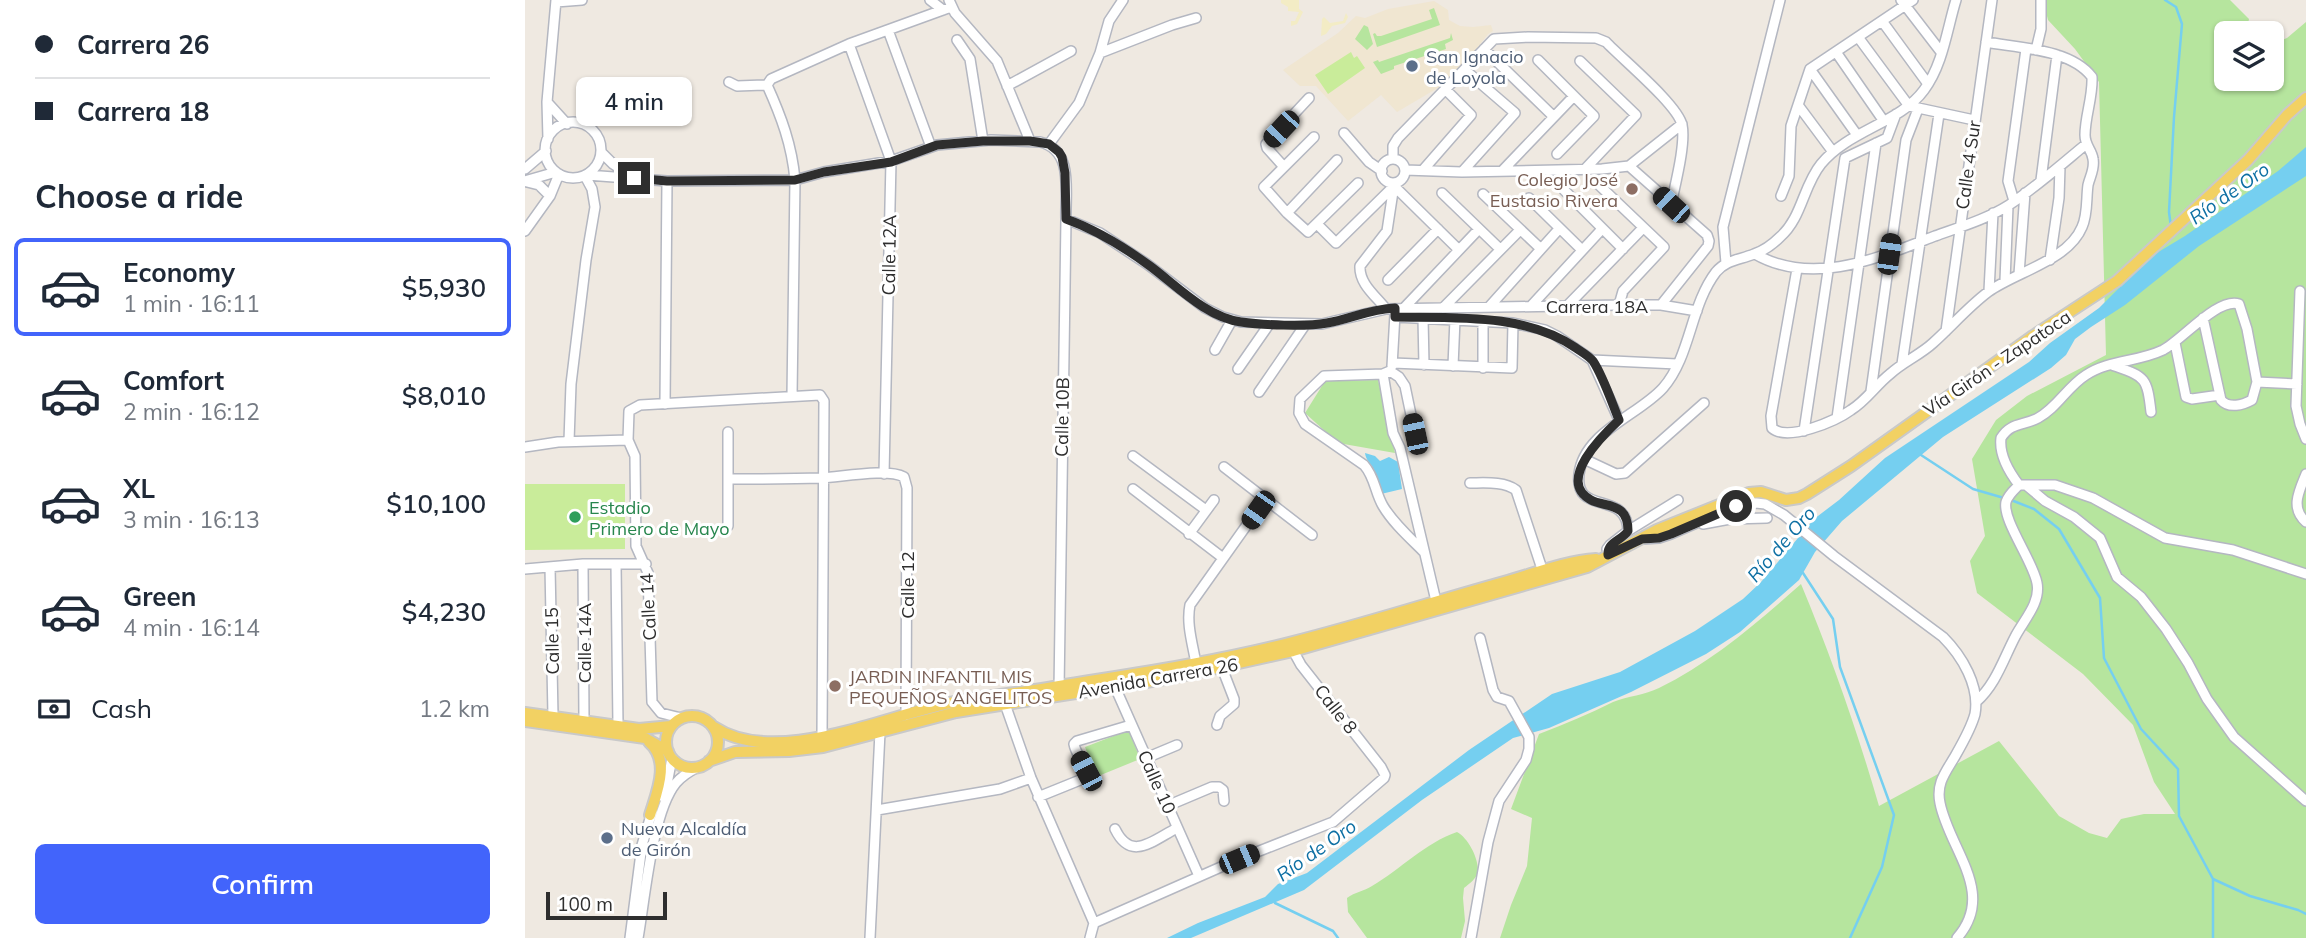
<!DOCTYPE html>
<html lang="en">
<head>
<meta charset="utf-8">
<style>
  body { margin:0; font-family:Mulish,sans-serif; background:#f2f2f3; color:#1f2937; height:100vh; display:flex; flex-direction:column; font-size:26px; white-space:nowrap }
  * { box-sizing:border-box; margin:0 }
  p { font-size:23px; color:#747a83 }
  .icon { flex:none; width:38px; height:38px; fill:none; stroke:currentColor; stroke-width:2; stroke-linecap:round; stroke-linejoin:round }
  .map { position:relative; flex:1; overflow:hidden }
  .panel { display:flex; flex-direction:column; background:#fff; width:525px }
  .panel>* { flex:none }
  .banner { display:grid; align-content:center; height:154px; padding:0 35px; background:#fff }
  .controls { position:absolute; left:1689px; top:21px; display:grid; gap:14px }
  .controls a { display:grid; place-items:center; width:70px; height:70px; border-radius:10px; background:#fff; box-shadow:0 2px 5px #0004; font-size:35px }
  .scale { position:absolute; left:21px; bottom:18px; width:121px; box-sizing:border-box; padding-left:7px; border:4px solid #2e2e2e; border-top:0; font-size:19px; line-height:24px; white-space:nowrap; color:#2e2e2e; -webkit-text-stroke:5px #fff; paint-order:stroke }
  .end { position:absolute; width:32px; height:32px; margin:-16px; border:9px solid #2e2e2e; background:#fff; box-shadow:0 0 0 4px #fff }
  .from { border-radius:50% }
  .bubble { position:absolute; height:49px; border-radius:10px; background:#fff; box-shadow:0 2px 5px #0004; font-size:23px; font-weight:600; line-height:49px; text-align:center }
  .car { position:absolute; width:21px; height:42px; margin:-21px -10px; border-radius:9px; box-shadow:0 0 5px 2px #0007; background:linear-gradient(#222 24%,#8ab4d8 0 40%,#222 0 76%,#8ab4d8 0 86%,#222 0) }
  .banner b { display:flex; align-items:center; gap:24px; height:66px; font-size:26px }
  .banner b+b { border-top:2px solid #e0e1e3 }
  .banner i { width:18px; height:18px; background:#1f2937 }
  ul { padding:0; list-style:none }
  li { display:flex; align-items:center; gap:21px; height:98px; margin:0 14px 10px; padding:0 21px; border:4px solid transparent; border-radius:10px }
  li div { flex:1 }
  li b { display:block; font-size:26px }
  li em { font-style:normal; font-weight:600 }
  li.on { border-color:#4264fb }
  li>.icon { width:63px; height:63px; stroke-width:1.5 }
  h2 { padding:0 35px; font-size:32px; line-height:84px }
  .pay { display:flex; align-items:center; gap:18px; height:77px; padding:0 35px; font-size:26px }
  .pay p { margin-inline-start:auto }
  .button { display:flex; gap:14px; margin-top:auto; padding:14px 35px }
  .button a { flex:1; height:80px; border-radius:10px; background:#4264fb; color:#fff; font-size:28px; font-weight:600; line-height:80px; text-align:center }
  main { display:flex; flex:1; min-height:0 }
  .map>svg:first-child { display:block }
</style>
</head>
<body>
<main>
<section class="panel">
<div class="banner">
<b><i class="from"></i>Carrera 26</b>
<b><i></i>Carrera 18</b>
</div>
<h2>Choose a ride</h2>
<ul>
<li class="on"><svg class="icon" aria-label="car" viewBox="0 0 24 24"><path d="M5 17H2v-5l4-1 3-4h7l3 4 3 1v5h-3M9 17h6M6 11h13"/><circle cx="7" cy="17" r="2"/><circle cx="17" cy="17" r="2"/></svg><div><b>Economy</b><p>1 min · 16:11</p></div><em>$5,930</em></li>
<li><svg class="icon" aria-label="car" viewBox="0 0 24 24"><path d="M5 17H2v-5l4-1 3-4h7l3 4 3 1v5h-3M9 17h6M6 11h13"/><circle cx="7" cy="17" r="2"/><circle cx="17" cy="17" r="2"/></svg><div><b>Comfort</b><p>2 min · 16:12</p></div><em>$8,010</em></li>
<li><svg class="icon" aria-label="car" viewBox="0 0 24 24"><path d="M5 17H2v-5l4-1 3-4h7l3 4 3 1v5h-3M9 17h6M6 11h13"/><circle cx="7" cy="17" r="2"/><circle cx="17" cy="17" r="2"/></svg><div><b>XL</b><p>3 min · 16:13</p></div><em>$10,100</em></li>
<li><svg class="icon" aria-label="car" viewBox="0 0 24 24"><path d="M5 17H2v-5l4-1 3-4h7l3 4 3 1v5h-3M9 17h6M6 11h13"/><circle cx="7" cy="17" r="2"/><circle cx="17" cy="17" r="2"/></svg><div><b>Green</b><p>4 min · 16:14</p></div><em>$4,230</em></li>
</ul>
<div class="pay"><svg class="icon" aria-label="cash" viewBox="0 0 24 24"><path d="M3 7h18v10H3z"/><circle cx="12" cy="12" r="2"/></svg>Cash<p>1.2 km</p></div>
<div class="button"><a>Confirm</a></div>
</section>
<div class="map">
<svg width="1781" height="938" viewBox="0 0 1781 938">
  <rect width="100%" height="100%" fill="#efe9e1"/>
  <!-- education -->
  <path fill="#f0e6d1" d="M909,1L923,10L924,20L935,26L948,27L966,25L968,31L963,34L928,79L872,112L856,95L823,121L791,86H775L758,70L813,33L831,16L840,18L863,9Z"/>
  <!-- green -->
  <path fill="#b6e59e" d="M1518,0H1705L1724,19L1721,33H1701V79H1746L1747,44L1762,38L1781,22V938H975L986,905L1002,866L1007,818L986,809L1014,734C1040,724 1064,714 1088,702C1103,696 1120,695 1134,688C1187,662 1233,622 1276,584C1306,656 1332,730 1354,806L1474,741L1534,816L1564,833L1582,838L1596,819L1619,814H1650L1629,782L1608,725L1558,674L1452,593L1445,561L1460,536L1447,459L1471,420L1502,396L1581,355L1574,82L1550,49L1523,20Z
    M909,8L915,25L852,47L848,34L850,33L852,36H856L907,19L904,10Z
    M839,25L843,27L848,44L842,50L830,39Z
    M926,33L928,40L920,44L921,49L869,66V69L856,74L848,62L853,60L854,62L925,38Z
    M853,380L870,453L813,443L780,413L800,381Z
    M604,730L615,759L571,777L560,747Z
    M932,832C943,838 953,857 953,870C952,879 945,883 939,888L938,898L940,921L936,938H842L823,912L822,898C830,892 839,891 847,886C876,869 900,843 932,832Z"/>
  <!-- sand -->
  <path fill="#f3ecc5" d="M774,0V9L778,12L772,24L766,26V21H770L774,12L763,11V7L756,3V0Z
    M821,13L823,17L820,23L807,26L801,34L796,36L797,19L799,17L805,23L818,21Z"/>
  <!-- pitch -->
  <path fill="#c9ec9a" d="M826,52L829,58L832,56L840,68L803,94L790,75Z
    M0,484H100V549L0,550Z"/>
  <!-- water -->
  <path fill="#75cff0" d="M1781,147V176L1674,246L1600,305L1566,327L1550,339L1541,355L1526,368L1418,437L1317,521L1290,552L1274,580L1215,632L1181,654L1106,692L1024,728L988,738L897,800L779,890L666,938H642L673,923L740,897L753,884L782,873L944,750L1027,694L1095,672L1170,631L1218,599L1236,582L1289,519L1314,500L1360,458L1504,362L1525,343L1574,308L1625,257L1660,236L1753,171Z
    M840,453L850,456L855,461L864,457L873,462L877,489L856,494C851,485 853,477 849,470C846,463 841,461 840,453Z"/>
  <g fill="none" stroke-linecap="round" stroke-linejoin="round">
    <!-- stream -->
    <path stroke="#75cff0" stroke-width="2.5" d="M1640,0L1651,7L1657,24L1649,117L1644,212L1646,227
      M1396,455L1448,489L1479,498
      M1486,500L1509,509L1534,529L1575,598L1579,658L1616,729L1653,769L1654,816L1688,879L1725,896L1773,910L1781,914
      M1278,573L1308,619L1315,667L1369,815L1357,867L1325,938
      M750,903L808,931L813,938
      M1688,938V879"/>
    <defs>
      <path id="minor" d="M405,0L418,10
        M424,0L430,13L472,61L505,141
        M1376,0L1416,52
        M31,2L57,0
        M1357,21L1403,84
        M363,30L406,147
        M1333,37L1384,106L1449,120
        M432,40L445,59L458,141
        M324,44L366,161L359,474
        M959,49L1028,116
        M1511,50L1516,29V0
        M1311,52L1358,120
        M575,53L647,25L671,18
        M1013,60L1069,116L1032,154
        M1055,61L1111,115L1060,169
        M1285,69L1332,135
        M204,82L212,86L242,85L246,79L324,44L426,7
        M242,85C256,116 267,145 270,180L267,396
        M482,86L546,51
        M22,102L42,124
        M1273,105L1308,152
        M20 150a28 28 0 1 1 56 0a28 28 0 1 1-56 0Z
        M819,133L844,162L857,171
        M789,137L739,187L762,213L783,232L833,183
        M23,139L22,102L31,0
        M524,144L554,103L575,53L584,21L598,0
        M76,152L88,164L108,177
        M868,159V146L873,138L969,39L1003,37L1071,38L1081,42C1097,59 1153,105 1157,125C1161,144 1150,185 1146,205
        M856 171a12 12 0 1 1 24 0a12 12 0 1 1-24 0Z
        M1104,166L1182,235L1184,241L1183,246L1136,305
        M759,167L742,148L741,144L784,98
        M0,169L21,151
        M880,170L937,172L1077,169L1104,166L1157,124
        M898,170L946,115L921,90
        M978,170L1049,96
        M937,172L990,113L940,70
        M62,175L142,181L270,180L299,172L366,161L412,145L466,140L515,142C549,150 540,191 541,219L534,690
        M1516,180L1532,55
        M0,181L31,172
        M2,182L14,185L25,196
        M1075,186L1139,247L1098,291L1094,305
        M1039,190L1098,249
        M917,193L975,249
        M958,194L1016,249
        M1256,196L1264,176L1266,126L1285,69L1388,0
        M1004,198L1057,250
        M1489,201L1483,181L1501,49
        M762,213L812,160
        M541,219L575,233L622,264L680,308L698,317L716,322L797,324L861,309L1094,305H1136L1172,311
        M792,224L811,243L869,186L934,250
        M0,231L25,196L34,174
        M1230,254C1288,287 1353,258 1410,236C1435,227 1462,219 1484,205C1511,187 1536,165 1560,145
        M1525,260L1534,198L1535,166
        M1201,263L1198,227L1255,0
        M1272,269L1246,416L1247,428C1262,442 1311,421 1326,410C1341,401 1351,385 1365,374C1378,362 1395,355 1408,343C1426,327 1443,307 1463,292C1490,272 1543,261 1557,227C1563,214 1561,199 1563,185C1565,176 1570,169 1568,159C1567,150 1560,146 1560,135C1560,116 1568,97 1567,77C1546,49 1494,48 1461,42
        M1494,274L1500,193
        M863,280L913,229
        M1480,281L1483,206
        M1464,291L1468,213
        M1775,291L1771,406L1775,424L1781,439
        M1044,304L1118,228
        M1006,306L1077,229
        M964,307L1034,229
        M879,308L954,229
        M918,308L995,230
        M861,309C851,296 834,284 835,266L862,231L869,185
        M870,317L988,323L1020,330L1032,336L1067,360L1152,364
        M898,318L899,365
        M958,321V368
        M1421,331L1467,0
        M1650,343L1661,397L1667,399L1695,395
        M690,350L707,320
        M1067,360L1094,420
        M868,363L987,368L988,323
        M1377,364L1414,114
        M1587,365C1620,377 1622,376 1626,412
        M867,366L870,314
        M928,366L930,319
        M713,369L745,323
        M865,371L858,374L799,376L775,399L774,413L780,424L839,465C850,477 850,493 858,506C868,523 885,538 899,552
        M865,371L874,377L880,386L890,434
        M858,374L868,433L875,448L911,601
        M1732,382L1772,384
        M1346,391L1381,140L1393,109
        M734,392L780,325
        M140,404L142,181
        M1312,418L1351,143
        M1279,431L1320,158L1362,138L1371,114
        M203,432V526
        M44,441L46,384L61,260L70,207L67,189L60,176
        M0,447L33,442L103,440
        M608,456L681,510
        M1059,459L1091,474L1100,473L1179,403
        M699,467L787,535
        M1781,474C1774,491 1765,508 1781,522
        M203,479C234,479 265,479 297,478C317,477 362,468 379,477L382,488L381,715
        M945,483C959,483 979,481 991,490L1018,572
        M1494,485C1484,472 1474,454 1476,438C1486,422 1498,426 1513,418C1532,408 1542,387 1561,375C1584,360 1613,362 1638,350C1657,340 1693,297 1714,304L1722,329L1732,382L1727,400C1718,405 1704,409 1696,400L1678,318
        M1501,485L1520,501L1549,517L1575,538L1592,577L1616,597L1641,629L1663,663L1682,699L1709,737L1781,801
        M608,489L698,558
        M1178,524L1205,519L1242,518
        M1103,531C1102,489 1049,517 1054,474C1059,432 1114,415 1138,388C1166,356 1165,306 1191,272C1201,260 1214,260 1229,254C1238,251 1248,244 1255,237C1277,218 1278,186 1296,164C1324,130 1375,123 1399,90C1418,65 1422,29 1431,0
        M664,534L689,500
        M1118,539L1134,538L1146,534L1211,506L1231,503L1240,504L1259,515L1309,556L1418,637C1437,656 1455,686 1450,714C1446,729 1437,744 1429,758C1420,773 1411,784 1415,803C1424,849 1472,893 1432,938
        M1083,555L1082,549L1085,545L1103,531L1153,500
        M58,564L59,721
        M91,564L93,726
        M25,567L28,716
        M0,569L58,564H121
        M671,664C668,645 661,624 665,605L741,498
        M590,687L674,876
        M1451,702C1471,684 1478,660 1490,637C1498,621 1516,603 1512,583C1508,561 1477,520 1481,502C1483,495 1489,490 1494,485H1530L1568,498L1640,538L1708,550L1781,574
        M480,704L506,778L569,923
        M156,718L136,713L127,702L123,573L111,546L110,456L103,440L104,411L115,405L295,395L299,401L297,737
        M692,725L695,716L709,704V699L697,668
        M621,758L652,745
        M135,796L143,779L147,758
        M513,797L560,778C563,765 551,756 549,744L552,741L606,725
        M642,806L687,787H694L698,790L699,801
        M352,810L475,789L506,778
        M590,829C606,862 627,841 652,828
        M569,923L714,859L808,822L859,778L860,775L856,767L776,665L765,645
        M105,938L117,845L127,812
        M113,938C120,899 127,812 151,783C157,776 165,771 173,767
        M345,938L355,732
        M565,938L569,923
        M946,938L963,842L974,801L1001,760L1004,749V737L984,701L972,697L968,690L955,638"/>
      <path id="major" d="M0,713L114,729L146,726
        M141 742a26 26 0 1 1 52 0a26 26 0 1 1-52 0Z
        M0,721L120,738L143,751
        M189,727C249,767 356,718 420,704C447,698 476,695 504,691C591,676 678,665 764,643C836,625 907,602 979,582C1008,574 1040,561 1071,559
        M124,742C146,761 132,792 125,815
        M184,761L210,752L264,751L298,747L431,712L646,678L768,651L1062,567L1132,530L1224,493L1236,492L1261,500L1274,498L1282,494L1326,466L1508,336L1592,281L1723,160L1762,115L1781,98"/>
    </defs>
    <!-- minor casing -->
    <use href="#minor" stroke="#b4b7c1" stroke-width="12"/>
    <!-- major casing -->
    <use href="#major" stroke="#c9c9c9" stroke-width="14"/>
    <!-- minor -->
    <use href="#minor" stroke="#fff" stroke-width="9"/>
    <!-- major -->
    <use href="#major" stroke="#f2d163" stroke-width="10"/>
  </g>
  <g fill="none" stroke-linecap="round" stroke-linejoin="round">
    <!-- route -->
    <path stroke="#2e2e2e" stroke-width="9" d="M109,178L142,181L270,180L299,172L366,162L412,145L458,141H505L524,144L534,152L537,157L540,173L541,219C572,230 599,247 625,266C652,286 681,317 716,322C737,325 781,327 802,323C825,319 845,309 870,308V317C929,318 1001,313 1051,348C1057,352 1064,356 1068,361C1078,376 1087,403 1094,420C1079,434 1030,481 1066,500C1075,505 1088,504 1096,511C1102,516 1103,524 1103,531C1096,541 1082,542 1083,555L1117,539L1134,538L1146,534L1211,506"/>
  </g>
  <!-- markers -->
  <g fill="#5c6f8a" stroke="#fff" stroke-width="2.5">
    <circle cx="887" cy="66" r="7"/>
    <circle cx="82" cy="838" r="7"/>
  </g>
  <g fill="#8d6e63" stroke="#fff" stroke-width="2.5">
    <circle cx="1107" cy="189" r="7"/>
    <circle cx="310" cy="686" r="7"/>
  </g>
  <circle fill="#2e9e5b" stroke="#fff" stroke-width="2.5" cx="50" cy="517" r="7"/>
  <g text-anchor="middle" dominant-baseline="central" stroke-width="6" stroke-linejoin="round" paint-order="stroke">
    <!-- service labels -->
    <g font-size="18" fill="#4e5e75" stroke="#fff" text-anchor="start">
      <text x="901" y="56">San Ignacio<tspan x="901" dy="21">de Loyola</tspan></text>
      <text x="96" y="828">Nueva Alcaldía<tspan x="96" dy="21">de Girón</tspan></text>
    </g>
    <!-- street labels -->
    <g font-size="18" fill="#2e2e2e" stroke="#fff">
      <text transform="translate(1443 165) rotate(-82)">Calle 4 Sur</text>
      <text transform="translate(364 255) rotate(-89)">Calle 12A</text>
      <text x="1072" y="306">Carrera 18A</text>
      <text transform="translate(1472 363) rotate(-34)">Vía Girón - Zapatoca</text>
      <text transform="translate(537 417) rotate(-89)">Calle 10B</text>
      <text transform="translate(382 585) rotate(-90)">Calle 12</text>
      <text transform="translate(123 607) rotate(-93)">Calle 14</text>
      <text transform="translate(27 641) rotate(-91)">Calle 15</text>
      <text transform="translate(59 643) rotate(-90)">Calle 14A</text>
      <text transform="translate(633 678) rotate(-10)">Avenida Carrera 26</text>
      <text transform="translate(811 709) rotate(52)">Calle 8</text>
      <text transform="translate(632 782) rotate(66)">Calle 10</text>
    </g>
    <!-- education labels -->
    <g font-size="18" fill="#785e54" stroke="#fff" text-anchor="end">
      <text x="1093" y="179">Colegio José<tspan x="1093" dy="21">Eustasio Rivera</tspan></text>
      <text x="324" y="676" text-anchor="start">JARDIN INFANTIL MIS<tspan x="324" dy="21">PEQUEÑOS ANGELITOS</tspan></text>
    </g>
    <!-- leisure labels -->
    <g font-size="18" fill="#27864d" stroke="#fff" text-anchor="start">
      <text x="64" y="507">Estadio<tspan x="64" dy="21">Primero de Mayo</tspan></text>
    </g>
    <!-- water labels -->
    <g font-size="19" font-style="italic" fill="#0d6fa3" stroke="#fff">
      <text transform="translate(1704 193) rotate(-35)">Río de Oro</text>
      <text transform="translate(1256 544) rotate(-49)">Río de Oro</text>
      <text transform="translate(791 850) rotate(-35)">Río de Oro</text>
    </g>
  </g>
</svg>
<div class="controls">
<a><svg class="icon" aria-label="layers" viewBox="0 0 24 24"><path d="M12 4l9 5-9 5-9-5zM3 14l9 5 9-5"/></svg></a>
</div>
<div class="scale">100 m</div>
<i class="end from" style="left:1211px;top:506px"></i>
<i class="end" style="left:109px;top:178px"></i>
<div class="bubble" style="left:51px;top:77px;width:116px">4 min</div>
<i class="car" style="left:756px;top:129px;rotate:223deg"></i>
<i class="car" style="left:1146px;top:205px;rotate:313deg"></i>
<i class="car" style="left:1364px;top:254px;rotate:8deg"></i>
<i class="car" style="left:890px;top:434px;rotate:348deg"></i>
<i class="car" style="left:733px;top:510px;rotate:215deg"></i>
<i class="car" style="left:561px;top:771px;rotate:332deg"></i>
<i class="car" style="left:714px;top:859px;rotate:67deg"></i>
</div>
</main>
</body>
</html>
